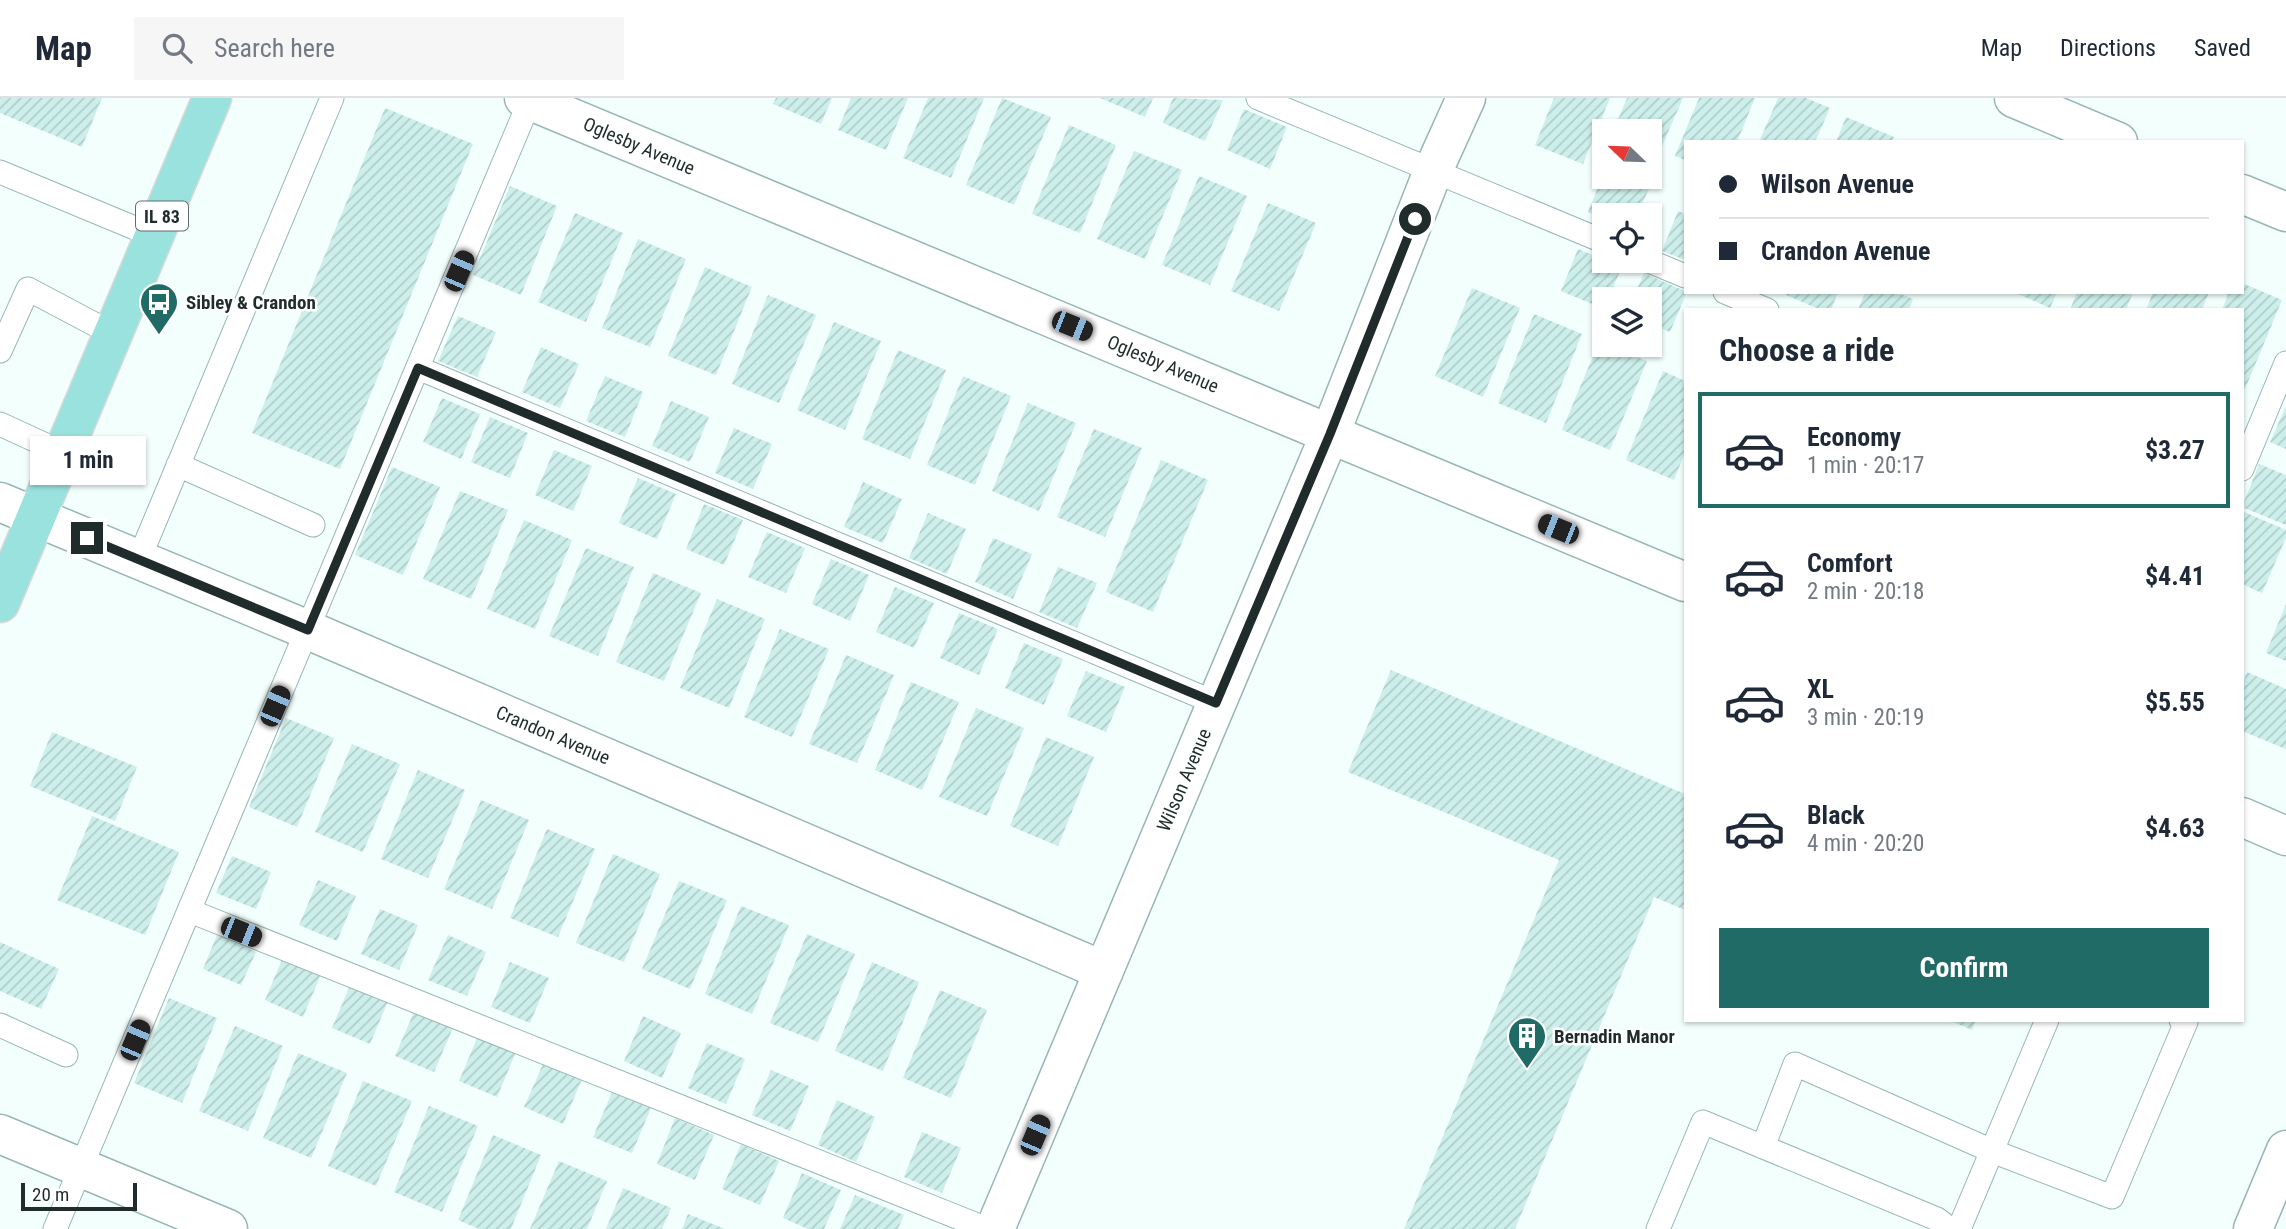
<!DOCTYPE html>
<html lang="en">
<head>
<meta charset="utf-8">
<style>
  body { margin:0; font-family:"Roboto Condensed",sans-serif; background:#f6f6f7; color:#1f2937; height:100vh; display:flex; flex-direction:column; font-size:26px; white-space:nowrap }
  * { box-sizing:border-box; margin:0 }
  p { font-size:23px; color:#747a83 }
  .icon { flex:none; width:38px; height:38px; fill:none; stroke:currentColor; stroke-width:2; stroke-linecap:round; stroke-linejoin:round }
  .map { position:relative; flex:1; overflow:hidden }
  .sheet { position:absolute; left:1684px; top:210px; width:560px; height:714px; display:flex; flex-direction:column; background:#fff; border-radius:0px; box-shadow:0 2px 5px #0004 }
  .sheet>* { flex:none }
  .guide { position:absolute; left:1684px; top:42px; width:560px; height:154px; border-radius:0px; box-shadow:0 2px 5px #0004; display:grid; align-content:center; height:154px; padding:0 35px; background:#fff }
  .needle { width:46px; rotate:293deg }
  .fabs { position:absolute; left:1592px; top:21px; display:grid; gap:14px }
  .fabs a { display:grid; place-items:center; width:70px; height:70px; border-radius:0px; background:#fff; box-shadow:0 2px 5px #0004; font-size:35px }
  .scale { position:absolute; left:21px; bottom:18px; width:116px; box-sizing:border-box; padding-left:7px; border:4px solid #1f2c2b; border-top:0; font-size:19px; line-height:24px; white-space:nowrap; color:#1f2c2b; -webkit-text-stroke:5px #fff; paint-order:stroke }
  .end { position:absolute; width:32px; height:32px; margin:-16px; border:9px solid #1f2c2b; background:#fff; box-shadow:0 0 0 4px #fff }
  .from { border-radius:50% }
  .bubble { position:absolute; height:49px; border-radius:0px; background:#fff; box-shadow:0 2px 5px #0004; font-size:23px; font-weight:700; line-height:49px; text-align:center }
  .car { position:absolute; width:21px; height:42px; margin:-21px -10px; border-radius:9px; box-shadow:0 0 5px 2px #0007; background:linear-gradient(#222 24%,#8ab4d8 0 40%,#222 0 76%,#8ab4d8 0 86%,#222 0) }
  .guide b { display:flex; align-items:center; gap:24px; height:66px; font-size:26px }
  .guide b+b { border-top:2px solid #e0e1e3 }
  .guide i { width:18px; height:18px; background:#1f2937 }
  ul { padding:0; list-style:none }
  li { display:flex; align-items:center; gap:21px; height:116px; margin:0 14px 10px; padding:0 21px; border:4px solid transparent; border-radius:0px }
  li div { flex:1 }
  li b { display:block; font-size:26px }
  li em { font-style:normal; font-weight:700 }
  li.selected { border-color:#206b66 }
  li>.icon { width:63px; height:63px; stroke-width:1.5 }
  h2 { padding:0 35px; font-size:32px; line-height:84px }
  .cta { display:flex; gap:14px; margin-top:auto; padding:14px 35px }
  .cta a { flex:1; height:80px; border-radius:0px; background:#206b66; color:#fff; font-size:28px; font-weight:700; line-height:80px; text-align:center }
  header { display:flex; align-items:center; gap:42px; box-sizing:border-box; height:98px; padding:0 35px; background:#fff; border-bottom:2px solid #e0e1e3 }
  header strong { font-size:33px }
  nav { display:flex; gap:38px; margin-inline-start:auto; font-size:24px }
  .search { width:490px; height:63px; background:#f6f6f7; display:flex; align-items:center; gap:18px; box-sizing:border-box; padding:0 24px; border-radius:0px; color:#747a83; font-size:26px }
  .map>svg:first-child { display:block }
</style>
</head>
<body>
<header>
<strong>Map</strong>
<div class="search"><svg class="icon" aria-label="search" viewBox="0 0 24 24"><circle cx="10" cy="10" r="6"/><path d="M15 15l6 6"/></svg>Search here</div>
<nav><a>Map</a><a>Directions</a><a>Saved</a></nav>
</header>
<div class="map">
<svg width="2286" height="1131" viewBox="0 0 2286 1131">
  <defs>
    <pattern id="building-hatch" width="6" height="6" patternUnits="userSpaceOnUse" patternTransform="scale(1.75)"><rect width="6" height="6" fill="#cdefeb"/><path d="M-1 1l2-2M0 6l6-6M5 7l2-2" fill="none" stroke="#b0cdca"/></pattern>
  </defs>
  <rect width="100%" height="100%" fill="#f2fffd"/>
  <!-- building -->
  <path fill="url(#building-hatch)" d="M0,0H102L82,49L0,15Z
    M776,0H832L821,26L773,6Z
    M851,0H908L886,52L838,32Z
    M928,0H984L951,80L903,60Z
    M1002,0L1051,19L1014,107L966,87Z
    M1100,0H1153L1145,19Z
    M1173,0L1223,2L1205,43L1163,25Z
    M1554,0H1610L1583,66L1535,47Z
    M1627,0H1683L1662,48L1650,43V33H1626L1615,29Z
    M1699,0H1755L1737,44H1685V62L1675,58Z
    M1778,0H1806L1830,10L1815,44H1759Z
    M385,10L473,46L340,371L252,335Z
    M1244,11L1287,29L1270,71L1227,52Z
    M1846,19L1894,39L1892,44H1836Z
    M1069,27L1116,47L1080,135L1032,116Z
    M1134,53L1182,72L1145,161L1097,141Z
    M1605,73V79H1620L1649,91L1637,117H1605V121L1588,114Z
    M1199,78L1247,98L1210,187L1162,167Z
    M510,88L557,108L521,197L473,177Z
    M1268,105L1316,125L1279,213L1231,193Z
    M1678,113L1685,116V162L1662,153Z
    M575,115L623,135L586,224L538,204Z
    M638,141L686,161L650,249L602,230Z
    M1578,151L1622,169L1608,201H1605L1604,211L1561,193Z
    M705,169L752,189L716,277L668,258Z
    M1644,175L1687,194L1670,234L1650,226V201H1633Z
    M2242,185L2282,202L2245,291L2242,289V212H2222L2229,194H2242Z
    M1472,190L1520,210L1483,299L1435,278Z
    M1787,194H1838L1831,212H1821L1786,197Z
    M1865,194H1896L1913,201L1909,212H1858Z
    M2014,194H2057L2050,210Z
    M2077,194H2133L2126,212H2070Z
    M2153,194H2209L2202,212H2146Z
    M768,197L816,217L779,305L732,286Z
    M1534,216L1582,236L1546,325L1498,305Z
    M458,218L496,234L477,279L438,263Z
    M834,224L881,243L845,332L797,312Z
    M1599,244L1647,263L1610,352L1562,332Z
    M541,249L579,266L560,310L522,294Z
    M898,252L946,272L910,361L862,341Z
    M1663,273L1685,283V354L1674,382L1626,362Z
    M605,278L643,294L625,339L586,323Z
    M963,278L1011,298L975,387L927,367Z
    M442,300L480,316L461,361L423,344Z
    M671,303L709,319L690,364L652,348Z
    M1028,305L1076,325L1039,413L992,393Z
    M2286,308V351L2270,344Z
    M490,319L528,335L510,380L471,364Z
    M734,330L772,346L753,391L715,375Z
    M1094,331L1142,350L1105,439L1057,419Z
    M554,352L592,368L573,413L535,397Z
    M1161,362L1208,382L1153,514L1106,494Z
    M2259,366L2286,377V427L2242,409Z
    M392,369L440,389L403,477L355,457Z
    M638,380L676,396L657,441L619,425Z
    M863,384L902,401L883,445L844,429Z
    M460,393L508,412L471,501L423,481Z
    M704,406L743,422L724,467L686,451Z
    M2242,413L2286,432V440L2262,495L2242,486Z
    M928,415L966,431L947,476L909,460Z
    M524,422L572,442L535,531L487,511Z
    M767,434L805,450L786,495L748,479Z
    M993,440L1032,456L1013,501L975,484Z
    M586,450L634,469L598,558L549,538Z
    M831,461L869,477L850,523L812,506Z
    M1058,469L1097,485L1077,530L1039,514Z
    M653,475L701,495L664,583L616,564Z
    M895,489L934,505L914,550L876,534Z
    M717,501L765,521L729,610L680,590Z
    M2286,506V563L2266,555Z
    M959,515L998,531L979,577L940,560Z
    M780,531L829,551L792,639L744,619Z
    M1024,545L1063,561L1044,607L1005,590Z
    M846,557L894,577L857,665L809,646Z
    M1391,572L1685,696V812L1654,799L1515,1131H1404L1559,762L1348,674Z
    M1086,573L1125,589L1106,634L1067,618Z
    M2247,574L2286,591V651L2242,633V587Z
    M911,584L959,604L922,692L875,672Z
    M976,610L1024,630L987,718L939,699Z
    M286,620L334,640L297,729L249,709Z
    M52,634L137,669L115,723L30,688Z
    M1046,639L1094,659L1058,748L1010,728Z
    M352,646L400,666L363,754L315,734Z
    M418,672L465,692L428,780L381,761Z
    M481,702L529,722L492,811L444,791Z
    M92,718L179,754L145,837L57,802Z
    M547,731L595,751L558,839L510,820Z
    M613,756L660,776L624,864L576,845Z
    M232,758L271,774L256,811L216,795Z
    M318,782L356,798L337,843L299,827Z
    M679,783L727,802L690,891L642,871Z
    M741,808L789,827L752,916L705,896Z
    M380,811L418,827L399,872L361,856Z
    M807,836L855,856L818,944L770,925Z
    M217,837L256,854L241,887L203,871Z
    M448,837L486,854L467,898L428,882Z
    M0,844L59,871L41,911L0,893Z
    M284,857L322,874L303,919L265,902Z
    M510,864L549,880L530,925L491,909Z
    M872,864L919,884L883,973L835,953Z
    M351,885L389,901L370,946L332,930Z
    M940,892L987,912L951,1000L903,980Z
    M169,900L217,920L182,1005L134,985Z
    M414,914L453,930L434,974L395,958Z
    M643,918L681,935L662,980L624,963Z
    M1949,922H1976L1972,932Z
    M235,928L283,948L248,1033L199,1013Z
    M478,938L516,954L497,999L459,983Z
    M707,945L745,961L726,1006L688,990Z
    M298,955L347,975L311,1060L263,1040Z
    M544,964L582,981L563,1026L524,1009Z
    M771,972L809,988L790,1033L752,1017Z
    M363,983L412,1003L376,1088L328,1068Z
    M612,994L651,1010L632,1055L593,1039Z
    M837,1002L875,1019L856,1064L818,1047Z
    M429,1008L478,1028L442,1114L394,1094Z
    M675,1020L714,1037L695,1082L657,1066Z
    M922,1034L961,1050L942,1095L904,1079Z
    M493,1037L541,1057L511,1131H479L458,1122Z
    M741,1046L779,1063L760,1107L722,1091Z
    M559,1063L607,1083L587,1131H530Z
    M802,1075L841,1092L824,1131H808L783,1120Z
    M623,1090L671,1110L662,1131H606Z
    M855,1097L904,1117L898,1131H840Z
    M688,1116L725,1131H682Z"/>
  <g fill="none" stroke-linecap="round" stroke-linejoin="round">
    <defs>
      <path id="service" d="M1258,0L1605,144
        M0,74L154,138
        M1649,163L1685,178
        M1725,194L1767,212
        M0,253L28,191L113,236
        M418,270L1216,605
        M0,326L63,355
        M178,367L313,427
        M2242,371L2286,265
        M139,461L332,0
        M190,813L987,1131
        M0,927L66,957
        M1763,1049L1795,966L1992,1053L2112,1099L2186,924L2181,922
        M55,1131L531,0
        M1658,1131L1703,1024L1937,1121L1950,1131
        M1959,1131L2047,922"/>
      <path id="minor" d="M524,0L1685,484
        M2014,0L2118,44
        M2242,96L2286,114
        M0,404L308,532L1104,873
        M2242,719L2286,738
        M0,1036L228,1131
        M995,1131L1330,336L1433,73L1466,0
        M2253,1131L2286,1052"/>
      <path id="primary" d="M0,505L212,0"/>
    </defs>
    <!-- service casing -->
    <use href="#service" stroke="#97b7b4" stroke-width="25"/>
    <!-- minor casing -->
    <use href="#minor" stroke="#97b7b4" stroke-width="41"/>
    <!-- primary casing -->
    <use href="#primary" stroke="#d7d9d9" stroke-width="41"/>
    <!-- service -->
    <use href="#service" stroke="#fff" stroke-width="23"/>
    <!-- minor -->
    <use href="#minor" stroke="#fff" stroke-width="38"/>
    <!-- primary -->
    <use href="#primary" stroke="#9ae2dd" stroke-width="38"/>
  </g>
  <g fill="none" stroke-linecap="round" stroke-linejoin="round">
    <!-- route -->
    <path stroke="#1f2c2b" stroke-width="9" d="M87,440L308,532L418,270L1216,605L1330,336L1415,121"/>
  </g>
  <!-- icons -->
  <defs>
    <symbol id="bus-pin" viewBox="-11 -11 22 30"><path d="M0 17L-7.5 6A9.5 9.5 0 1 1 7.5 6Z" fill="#206b66" stroke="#fff"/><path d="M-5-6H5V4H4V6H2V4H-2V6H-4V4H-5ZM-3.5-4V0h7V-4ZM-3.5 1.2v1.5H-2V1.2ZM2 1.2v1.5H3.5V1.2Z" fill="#fff"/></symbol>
    <symbol id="building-pin" viewBox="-11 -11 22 30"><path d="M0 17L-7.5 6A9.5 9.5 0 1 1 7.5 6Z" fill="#206b66" stroke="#fff"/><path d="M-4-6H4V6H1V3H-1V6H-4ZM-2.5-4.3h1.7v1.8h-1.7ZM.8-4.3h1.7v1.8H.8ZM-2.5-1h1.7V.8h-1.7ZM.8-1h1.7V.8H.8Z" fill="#fff"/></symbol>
  </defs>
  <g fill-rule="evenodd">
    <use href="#bus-pin" x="137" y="182" width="44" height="60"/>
    <use href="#building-pin" x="1505" y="916" width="44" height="60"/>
  </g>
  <g text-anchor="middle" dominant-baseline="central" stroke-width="5" stroke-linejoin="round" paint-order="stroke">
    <!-- shield labels -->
    <rect fill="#fff" stroke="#626b6b" stroke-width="2" x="136" y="103.5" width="52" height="29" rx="5"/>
    <g font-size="18" font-weight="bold" fill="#1f2c2b">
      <text x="162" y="118">IL 83</text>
    </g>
    <!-- street labels -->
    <g font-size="19" fill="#1f2c2b" stroke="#fff">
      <text transform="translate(639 48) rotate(23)">Oglesby Avenue</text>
      <text transform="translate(1163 266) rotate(23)">Oglesby Avenue</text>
      <text transform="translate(553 637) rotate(23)">Crandon Avenue</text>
      <text transform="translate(1184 682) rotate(-67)">Wilson Avenue</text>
    </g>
    <!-- poi labels -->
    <g font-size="19" font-weight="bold" fill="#1f2c2b" stroke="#fff" text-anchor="start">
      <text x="186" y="204">Sibley &amp; Crandon</text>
      <text x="1554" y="938">Bernadin Manor</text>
    </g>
  </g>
</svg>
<div class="fabs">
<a><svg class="needle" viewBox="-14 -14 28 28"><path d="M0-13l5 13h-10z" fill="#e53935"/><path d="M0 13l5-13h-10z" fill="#747a83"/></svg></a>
<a><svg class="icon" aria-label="locate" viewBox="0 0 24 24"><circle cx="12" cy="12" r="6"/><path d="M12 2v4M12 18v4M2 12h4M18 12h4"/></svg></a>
<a><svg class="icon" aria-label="layers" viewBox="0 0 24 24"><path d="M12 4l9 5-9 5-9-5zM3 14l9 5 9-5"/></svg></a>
</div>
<div class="scale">20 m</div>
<i class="end from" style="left:1415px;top:121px"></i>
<i class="end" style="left:87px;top:440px"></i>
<div class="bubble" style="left:30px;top:338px;width:116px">1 min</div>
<i class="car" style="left:459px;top:173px;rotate:23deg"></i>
<i class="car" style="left:1072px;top:228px;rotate:112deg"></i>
<i class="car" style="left:1558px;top:431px;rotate:292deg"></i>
<i class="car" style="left:275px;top:608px;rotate:23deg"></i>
<i class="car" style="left:241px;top:834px;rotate:112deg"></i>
<i class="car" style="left:135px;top:942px;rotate:23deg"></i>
<i class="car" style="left:1035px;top:1037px;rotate:23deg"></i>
<div class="guide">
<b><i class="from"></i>Wilson Avenue</b>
<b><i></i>Crandon Avenue</b>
</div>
<section class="sheet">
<h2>Choose a ride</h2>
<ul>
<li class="selected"><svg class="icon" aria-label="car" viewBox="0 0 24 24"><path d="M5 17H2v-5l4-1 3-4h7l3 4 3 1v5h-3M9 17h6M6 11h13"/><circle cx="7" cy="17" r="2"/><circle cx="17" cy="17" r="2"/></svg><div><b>Economy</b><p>1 min · 20:17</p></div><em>$3.27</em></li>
<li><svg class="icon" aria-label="car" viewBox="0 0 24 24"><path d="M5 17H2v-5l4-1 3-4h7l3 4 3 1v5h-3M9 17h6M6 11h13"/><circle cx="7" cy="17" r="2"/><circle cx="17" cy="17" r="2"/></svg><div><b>Comfort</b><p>2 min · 20:18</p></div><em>$4.41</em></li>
<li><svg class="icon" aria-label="car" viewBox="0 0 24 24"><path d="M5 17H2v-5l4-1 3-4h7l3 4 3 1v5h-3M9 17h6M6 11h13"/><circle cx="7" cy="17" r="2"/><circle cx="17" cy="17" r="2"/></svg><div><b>XL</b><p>3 min · 20:19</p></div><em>$5.55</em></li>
<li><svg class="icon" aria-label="car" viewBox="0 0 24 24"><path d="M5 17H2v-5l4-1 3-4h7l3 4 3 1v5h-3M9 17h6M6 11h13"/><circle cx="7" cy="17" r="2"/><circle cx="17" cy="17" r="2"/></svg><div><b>Black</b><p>4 min · 20:20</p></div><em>$4.63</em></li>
</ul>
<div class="cta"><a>Confirm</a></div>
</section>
</div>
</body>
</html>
